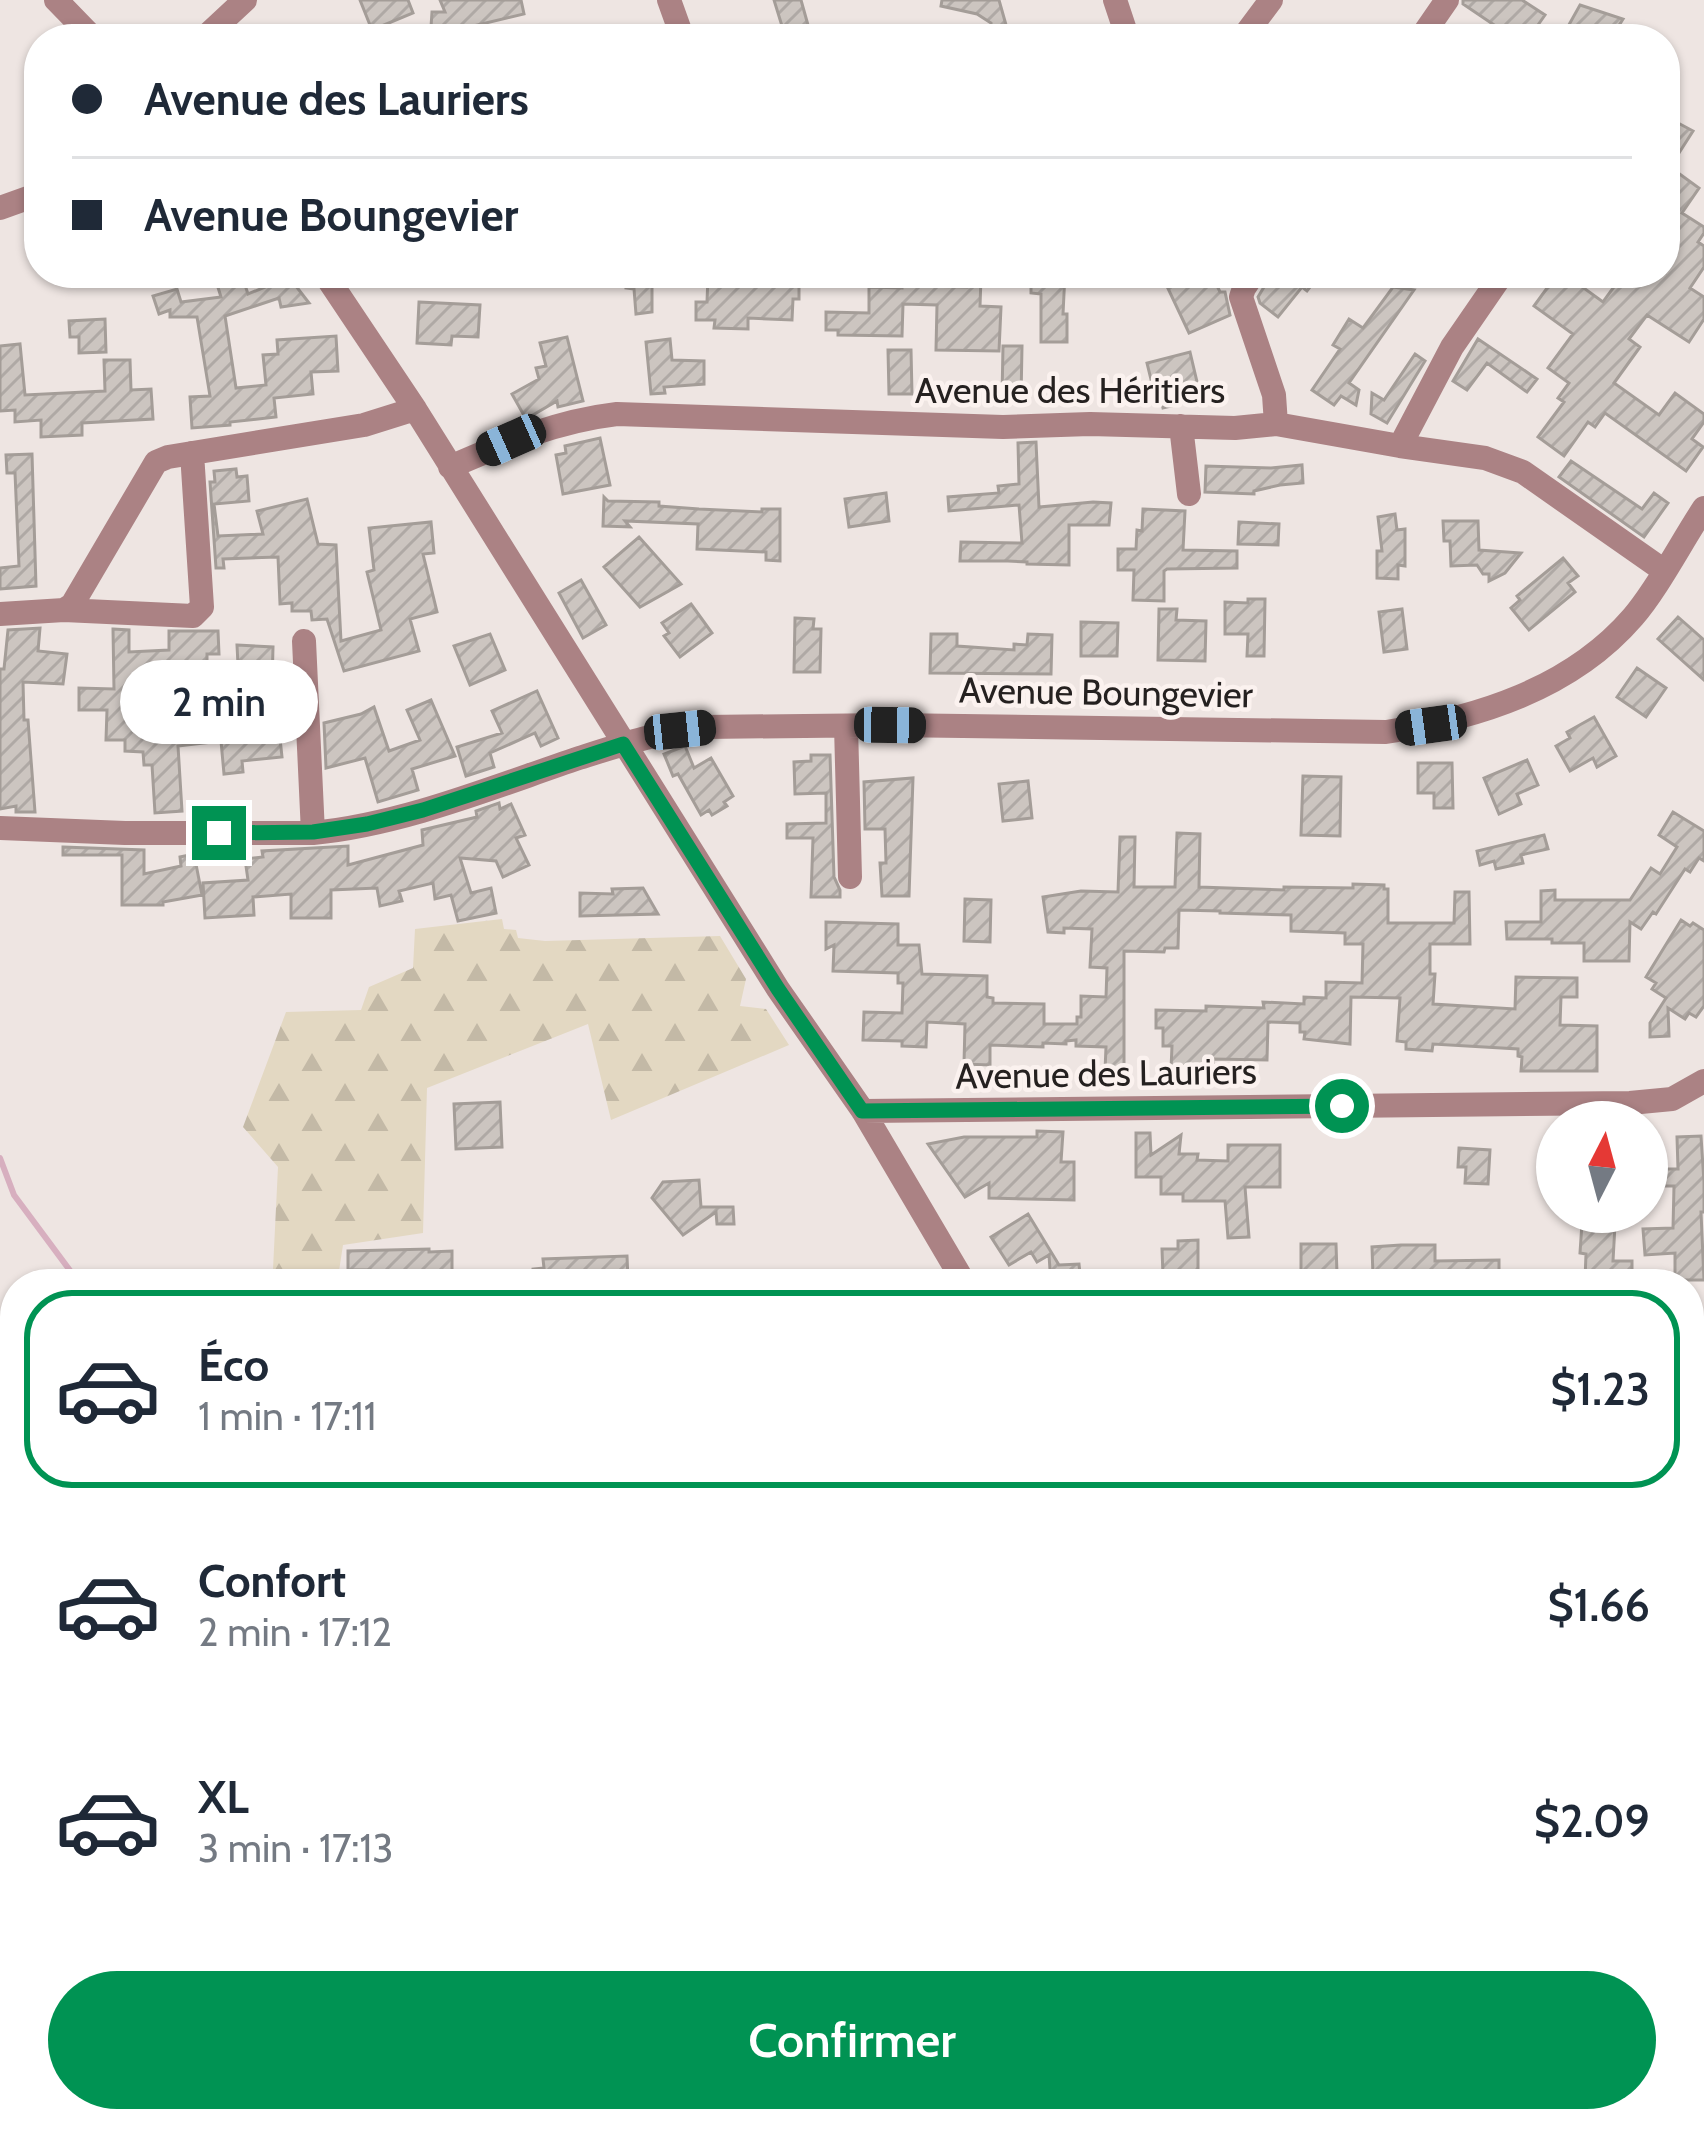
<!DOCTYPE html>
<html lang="fr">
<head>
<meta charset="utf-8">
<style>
  body { margin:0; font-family:Cabin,sans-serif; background:#f6f6f7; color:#1f2937; height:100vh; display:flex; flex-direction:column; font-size:45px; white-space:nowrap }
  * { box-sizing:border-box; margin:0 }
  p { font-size:39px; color:#747a83 }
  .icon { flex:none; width:66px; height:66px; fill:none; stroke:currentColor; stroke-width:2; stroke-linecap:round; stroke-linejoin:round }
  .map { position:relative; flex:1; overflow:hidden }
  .sheet { position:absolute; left:0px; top:1269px; width:1704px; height:864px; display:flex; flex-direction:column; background:#fff; border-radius:48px 48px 0 0; box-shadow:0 3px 9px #0004 }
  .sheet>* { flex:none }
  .banner { position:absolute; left:24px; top:24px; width:1656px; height:264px; border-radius:48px; box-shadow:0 3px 9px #0004; display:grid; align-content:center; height:264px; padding:0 48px; background:#fff }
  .needle { width:78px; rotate:6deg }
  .buttons { position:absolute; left:1536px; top:1101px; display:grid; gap:24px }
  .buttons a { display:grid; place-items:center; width:132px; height:132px; border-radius:50%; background:#fff; box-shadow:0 3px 9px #0004; font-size:60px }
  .end { position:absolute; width:54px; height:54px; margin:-27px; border:15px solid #009353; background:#fff; box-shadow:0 0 0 6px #fff }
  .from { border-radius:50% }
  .bubble { position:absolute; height:84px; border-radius:42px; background:#fff; box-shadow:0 3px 9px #0004; font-size:39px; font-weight:600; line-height:84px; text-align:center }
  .car { position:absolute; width:36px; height:72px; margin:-36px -18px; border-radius:15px; box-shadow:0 0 9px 3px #0007; background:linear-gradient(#222 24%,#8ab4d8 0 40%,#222 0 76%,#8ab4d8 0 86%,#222 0) }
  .banner b { display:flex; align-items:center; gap:42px; height:114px; font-size:45px }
  .banner b+b { border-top:3px solid #e0e1e3 }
  .banner i { width:30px; height:30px; background:#1f2937 }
  ul { padding:21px 0 0; list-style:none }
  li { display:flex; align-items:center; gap:36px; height:198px; margin:0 24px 18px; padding:0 24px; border:6px solid transparent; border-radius:48px }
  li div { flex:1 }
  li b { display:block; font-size:45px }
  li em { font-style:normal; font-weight:600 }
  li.active { border-color:#009353 }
  li>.icon { width:108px; height:108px; stroke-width:1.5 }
  .cta { display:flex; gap:24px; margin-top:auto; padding:24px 48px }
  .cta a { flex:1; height:138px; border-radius:72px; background:#009353; color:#fff; font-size:48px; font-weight:600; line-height:138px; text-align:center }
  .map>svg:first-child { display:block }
</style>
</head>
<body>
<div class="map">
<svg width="1704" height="2133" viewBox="0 0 1704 2133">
  <defs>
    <pattern id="forest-firs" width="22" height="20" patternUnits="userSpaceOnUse" patternTransform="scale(3)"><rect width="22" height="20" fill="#e3d8c2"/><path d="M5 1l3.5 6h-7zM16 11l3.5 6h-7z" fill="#c3b9a6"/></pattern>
    <pattern id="building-hatch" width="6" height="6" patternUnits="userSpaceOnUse" patternTransform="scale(3)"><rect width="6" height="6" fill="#ccc5c0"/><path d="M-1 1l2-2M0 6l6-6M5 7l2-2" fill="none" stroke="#afa9a5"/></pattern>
  </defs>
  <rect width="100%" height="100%" fill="#eee5e2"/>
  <!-- forest -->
  <path fill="url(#forest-firs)" d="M502,919L504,929L516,930L518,938L545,941L720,936L746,979L740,1006L766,1009L789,1045L611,1120L588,1024L427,1088L423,1233L343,1245L337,1284H253L273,1269L278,1167L243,1127L286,1012L361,1010L369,987L413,968L415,929Z"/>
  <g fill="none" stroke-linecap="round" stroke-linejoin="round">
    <!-- stream -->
    <path stroke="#d7afbf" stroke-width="6" d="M0,1158L14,1195L80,1284
      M0,1923H15
      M603,2118L621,2133
      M291,2133V2126L315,2121L316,2118"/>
  </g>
  <!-- building -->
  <path fill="url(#building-hatch)" stroke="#a49d98" stroke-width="3" d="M360,0H408L413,13L372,30Z
    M440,0H521L524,14L469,27L468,39H442L443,27H431L432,12H445Z
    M774,0H801L808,25L798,28L802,39H786Z
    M942,0H999L1010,39H991V23L977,14L941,6Z
    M1463,0H1522L1545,15L1528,39H1498L1503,31L1463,4Z
    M1580,5L1623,19L1613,35L1608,32L1605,39H1561Z
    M1665,116L1693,131L1670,167L1699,188L1682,213L1704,227V233L1698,242L1704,246V267L1690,288L1704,297V319L1689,342L1647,315L1629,339L1640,347L1614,383L1659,415L1675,393L1704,414V422L1692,439L1703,447L1686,471L1605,413L1595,427L1588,422L1564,456L1538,437L1564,402L1558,398L1569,383L1548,368L1573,334L1534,306L1558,273H1563L1603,302L1624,273H1632L1645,282L1651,273H1665Z
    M225,273H241L248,294L289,277L309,303L281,307L279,298L225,316L236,388L266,385L263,355L278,354L277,340L336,336L338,371L311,372L313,394L274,398L276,417L230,422V425L192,428L190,397L210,396L197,317H170V310L159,314L153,296L177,289L181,302L221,297L216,281L227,278Z
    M627,273H652V312L636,314L634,289L626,288Z
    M1031,273H1065L1063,314H1067V342H1041V294L1031,293Z
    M1179,273H1211L1220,292H1225L1230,315L1189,333L1164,280Z
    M1278,273H1321L1307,291L1302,287L1278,317L1260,303L1258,297L1270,277L1273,279Z
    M708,276L747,278V283L799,285V299H793L792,320L748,318V329L714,328L715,320H696V302H707Z
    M902,277H918V286L967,287V278H981L980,306L1001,307L999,351L936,350L937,305L903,304L902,336L838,335V330H826V312L869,313V287L902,288Z
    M1393,287L1414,290L1349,383L1359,390L1356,405L1341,396L1334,405L1312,390L1340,349L1333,345L1349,319L1363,328Z
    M419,302L480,305L478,337L452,336L451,345L417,343Z
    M105,319L106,352L79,353V337H70L69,321Z
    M567,337L583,401L558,407L557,401L526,419L512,394L539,379L536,368L546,366L540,343Z
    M670,339L672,360L704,361V384L664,387L665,393L651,394L646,342Z
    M1478,339L1537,379L1527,392L1487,363L1467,390L1453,381Z
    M20,344L25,395L105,391L104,360H130L131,390L151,389L153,419L82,423V435L41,437V420L15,422V410L0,411V346Z
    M1003,346H1022L1021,399L1002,398Z
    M888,350H911L912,394H889Z
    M1190,352L1201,399L1163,408L1161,399L1156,400L1147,363Z
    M1415,354L1425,361L1387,423L1371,414L1372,393L1384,400Z
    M600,438L610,485L563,494L556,455L566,453L565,446Z
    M1036,442L1039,507L1093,502L1111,503L1109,525H1069V565L1027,564V562L1008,561H960L961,542L1022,543L1019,505L949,511L948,497L999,493L998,486L1019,484L1018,443Z
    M32,454L36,586L0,589V568L19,566L15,473H7L6,455Z
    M1571,461L1642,509L1654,493L1668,503L1644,537L1559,477Z
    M1302,465L1303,483L1280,485L1254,491V494L1205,492L1206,466L1271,468Z
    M236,469L237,477L247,476L249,501L214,504L218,536L263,534L257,511L307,499L318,544L336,545L341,641L381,630L367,572L374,570L369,528L431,522L434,553L423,554L437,612L410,619L419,651L344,671L327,619L312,620L311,611H292V603L280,604L278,557L223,559L224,568H216L210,482H215L214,471Z
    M886,493L889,521L849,527L845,499Z
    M604,497L608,501L659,502V506L699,509L762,512V509H780V561L766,560V552L697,549L698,524L625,521L630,527L603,526Z
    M1143,509L1185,511L1183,550L1237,551V568L1167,569L1164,571V601L1133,600L1134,570H1118V549H1136L1137,530L1142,531Z
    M1395,514L1397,530L1405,529V566L1398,565V579L1377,578V551H1382L1378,517Z
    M1443,521H1478L1479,550L1521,553L1505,573L1489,581V574H1483L1477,565L1451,566L1450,541H1444Z
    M1239,522L1279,524L1278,545L1238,544Z
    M639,537L681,584L640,607L604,567Z
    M1563,558L1578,576L1568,583L1575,592L1529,630L1511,608L1520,600L1517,596Z
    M581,580L606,625L583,638L559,593Z
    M1248,599H1265L1264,656H1247L1248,634H1225V602L1248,603Z
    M691,604L712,633L680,657L664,636L669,633L662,623Z
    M1159,609H1177L1176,620L1206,621L1205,661L1158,660Z
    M1402,609L1407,649L1384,652L1379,612Z
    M1678,617L1704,640V680L1658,639Z
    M795,618L814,619L813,629H821L820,672H794Z
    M1081,622L1118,623L1117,656H1081Z
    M40,628L38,651L67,654L63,684L23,682L24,720H28L35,812H16V806L0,809V669H4L8,630Z
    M113,629L129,630V652L169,650V631H218L219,654H207V726L278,720L282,757L242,761L243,772L224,774L221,741L178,746L182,811L155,813L152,765H144L143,752L125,751V740H106L107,710H79V688L114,689Z
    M490,634L505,670L470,685L454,646Z
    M931,634H957V646L1014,650V644L1027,645L1028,634L1052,635L1051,674L930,673Z
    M237,645L273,647L272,686L239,684Z
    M1637,668L1666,688L1646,717L1617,697Z
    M537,691L558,738L541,746L535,733L490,753L494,767L466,776L457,747L502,733L492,711Z
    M431,700L455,756L412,769L418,790L378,802L365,758L326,768L324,723L361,714L374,707L389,751L420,740L407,710Z
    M1594,717L1616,756L1597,767L1593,758L1570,771L1556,746L1570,738L1567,732Z
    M685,746L694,768L711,758L733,796L724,802L727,806L712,815L709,810L701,815L678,774L673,776L664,754Z
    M811,755H830L834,877L840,890V897H811L813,838H787V824L826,823V793L795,794L794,762L811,761Z
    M1527,760L1538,785L1517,794L1521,804L1499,814L1484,778Z
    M1418,763H1452L1453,808H1434V793H1418Z
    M1303,776L1341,777L1340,836L1301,835Z
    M913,778L909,896H882L880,863H886L885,829H865L864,782Z
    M1028,781L1032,818L1003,821L999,784Z
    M499,803L500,809L511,804L525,835L516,838L529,865L503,877L496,861L460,858L471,893L491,888L496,913L458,921L451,895L435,899L433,883L399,891L402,901L380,906L377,888L331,890V918H291V894L253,897L254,915L205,918L203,883L248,880L245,859L263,857L262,851L348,846V865L423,845L422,830L477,817L476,811Z
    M1673,812L1704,831V861L1699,858L1690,872L1685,869L1656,914L1653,912L1641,929L1630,922L1629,961H1584V943H1552V939H1507L1506,922H1541V891L1555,890V900H1630L1651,868L1660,874L1677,847L1659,835Z
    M1177,833L1200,834L1199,887L1284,890V887L1353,888V884L1384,885V889H1388V923H1454L1455,892H1469L1470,944H1430V974H1435L1433,1004L1515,1009L1516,977L1577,978V997H1561L1560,1025L1597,1026V1071H1521L1522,1057L1518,1056V1049L1433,1044L1432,1051L1406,1049V1042L1397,1041L1400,998L1351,997L1350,1044L1304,1039L1305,1032H1300V1023L1268,1022L1267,1060L1213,1059V1070L1171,1069L1172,1046H1163V1028H1156V1010L1206,1011V1006L1264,1008L1263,1002L1304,1004V997L1326,998V982L1362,983L1363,944H1345V933L1291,931V915L1220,913V911L1179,910L1178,948H1165L1164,952L1124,951V1071H1105L1106,1047L1076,1046V1040L1066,1041V1044L1043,1043V1047L990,1045V1065L964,1064L965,1024L927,1022L926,1047L902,1046V1041L863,1040L864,1012L902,1013L903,983H898V973L833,971L834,945L826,949V922L898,924V945H919L922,974L987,976V997L993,998V1003L1044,1004V1024H1077V1017H1081V996L1106,997L1107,968L1090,967L1092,929L1064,928V933L1048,932L1043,897L1081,891L1118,892L1120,837H1135L1134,887H1175Z
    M1544,835L1548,849L1521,855L1523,863L1496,869L1494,861L1480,865L1477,851Z
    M63,847L144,850V874L181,866L180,857L194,854L202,895L163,902V905H122V855H63Z
    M643,888L658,914L580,916V893L613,894L612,889Z
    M965,899L991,900L990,942L964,941Z
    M1681,920L1690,926L1693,923L1704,930V1006L1696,1017L1689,1013L1685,1019L1668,1008L1669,1036L1650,1037V1023L1666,998L1652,989L1656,983L1646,977Z
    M500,1102L502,1147L456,1149L454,1104Z
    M1037,1131L1063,1132L1061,1162H1074V1200L989,1198V1183L965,1197L928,1144L964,1137H1037Z
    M1136,1133H1150L1151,1155L1181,1135L1179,1154H1198L1197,1160L1228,1161V1145H1280V1187H1245L1249,1237L1228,1238L1225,1201H1183V1194H1161V1177H1136Z
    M1701,1136L1704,1182V1212H1701L1704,1280H1675V1253L1645,1255L1643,1229L1673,1228L1674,1186H1663V1169H1678L1677,1137Z
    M1459,1148L1490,1150L1488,1184L1465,1183L1466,1167H1458Z
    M699,1180L701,1207H733L734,1224H717L716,1212L683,1235L652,1198L663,1182Z
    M1028,1214L1059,1265L1079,1264L1081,1284H1051L1049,1255L1037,1262L1031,1252L1009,1265L991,1237Z
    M1582,1223L1615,1225L1613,1261H1632V1281L1585,1280L1586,1254L1580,1253Z
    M1198,1240V1275H1163L1162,1249H1178V1241Z
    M1301,1244H1336L1337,1274H1301Z
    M1401,1245H1435V1261L1499,1260V1280L1373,1276L1372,1247Z
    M429,1249V1252L452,1251V1284H370V1270H348V1251Z
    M627,1256L628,1279L533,1283V1269L544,1268L543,1259Z
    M15,1329V1387L0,1390V1334Z
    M1704,1477V1553L1689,1554V1478Z
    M1689,1891L1704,1892V1942H1689Z
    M1689,2059H1704V2133H1689Z
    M1111,2118H1199L1201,2126L1208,2133H1135Z
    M1257,2118H1390L1405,2127L1410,2118H1441L1443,2127L1450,2133H1283Z"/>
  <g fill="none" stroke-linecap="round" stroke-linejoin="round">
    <!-- minor -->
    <path stroke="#ab8284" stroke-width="24" d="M56,0L94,39
      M669,0L683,39
      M1115,0L1128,39
      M203,39L245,0
      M1242,39L1271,0
      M1420,39L1447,0
      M0,208L39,194
      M324,273L415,409L778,989L863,1111L965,1284
      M1254,273L1244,288L1241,297L1274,395L1276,424
      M1181,426L1189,494
      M1400,446L1452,347L1503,273
      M450,467C505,443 557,421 617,414L1003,427L1090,424L1235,428L1276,424L1400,446L1485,458L1523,472L1663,570
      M64,610L193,616L202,607L192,453
      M0,614L64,610L72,605L156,462L168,457L364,425L415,409
      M304,641L313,833
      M846,726L850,877
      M0,828L125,833H313C404,824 493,787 579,758C620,745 662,731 705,727L890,725L1386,732C1477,718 1571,689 1633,617C1658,588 1682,541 1704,508
      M863,1111L1630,1103L1672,1099L1704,1081
      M1689,1447L1704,1445
      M1689,1772H1704
      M0,2022L15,2020
      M1689,2042L1704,2043
      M461,2118L532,2131L555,2118
      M1215,2118L1238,2133
      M1457,2118L1482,2133
      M175,2133L257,2118"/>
  </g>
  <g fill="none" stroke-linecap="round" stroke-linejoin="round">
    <!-- route -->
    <path stroke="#009353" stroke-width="15" d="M219,833L313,832L367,824L423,810L623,744L778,989L862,1111L1342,1106"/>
  </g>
  <g text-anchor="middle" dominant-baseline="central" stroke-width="9" stroke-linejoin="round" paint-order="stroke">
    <!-- street labels -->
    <g font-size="36" fill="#252120" stroke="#fbf2ef">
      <text x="1070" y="390">Avenue des Héritiers</text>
      <text transform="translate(1106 692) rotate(1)">Avenue Boungevier</text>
      <text transform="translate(1106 1073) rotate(-1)">Avenue des Lauriers</text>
    </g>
  </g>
</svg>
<div class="buttons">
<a><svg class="needle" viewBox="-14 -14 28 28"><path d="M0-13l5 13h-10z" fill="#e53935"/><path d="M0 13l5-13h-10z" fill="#747a83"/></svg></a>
</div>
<i class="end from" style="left:1342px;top:1106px"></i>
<i class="end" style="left:219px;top:833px"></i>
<div class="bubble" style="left:120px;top:660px;width:198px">2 min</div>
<i class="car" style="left:511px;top:440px;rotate:246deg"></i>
<i class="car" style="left:890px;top:725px;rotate:91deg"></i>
<i class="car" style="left:1431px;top:725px;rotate:262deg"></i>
<i class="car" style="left:680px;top:730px;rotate:84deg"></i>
<div class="banner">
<b><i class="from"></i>Avenue des Lauriers</b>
<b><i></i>Avenue Boungevier</b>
</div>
<section class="sheet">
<ul>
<li class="active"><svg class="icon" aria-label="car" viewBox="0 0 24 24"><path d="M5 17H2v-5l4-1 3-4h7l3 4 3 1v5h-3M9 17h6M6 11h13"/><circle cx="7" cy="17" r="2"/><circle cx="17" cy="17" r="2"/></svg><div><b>Éco</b><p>1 min · 17:11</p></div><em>$1.23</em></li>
<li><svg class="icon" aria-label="car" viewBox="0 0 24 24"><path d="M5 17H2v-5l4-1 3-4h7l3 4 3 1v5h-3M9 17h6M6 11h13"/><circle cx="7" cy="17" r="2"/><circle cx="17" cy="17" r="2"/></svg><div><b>Confort</b><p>2 min · 17:12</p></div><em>$1.66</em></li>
<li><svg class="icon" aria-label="car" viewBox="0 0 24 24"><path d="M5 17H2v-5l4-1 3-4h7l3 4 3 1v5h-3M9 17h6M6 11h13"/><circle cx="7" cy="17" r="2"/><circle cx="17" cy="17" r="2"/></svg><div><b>XL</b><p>3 min · 17:13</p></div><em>$2.09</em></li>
</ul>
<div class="cta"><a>Confirmer</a></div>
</section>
</div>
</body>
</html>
